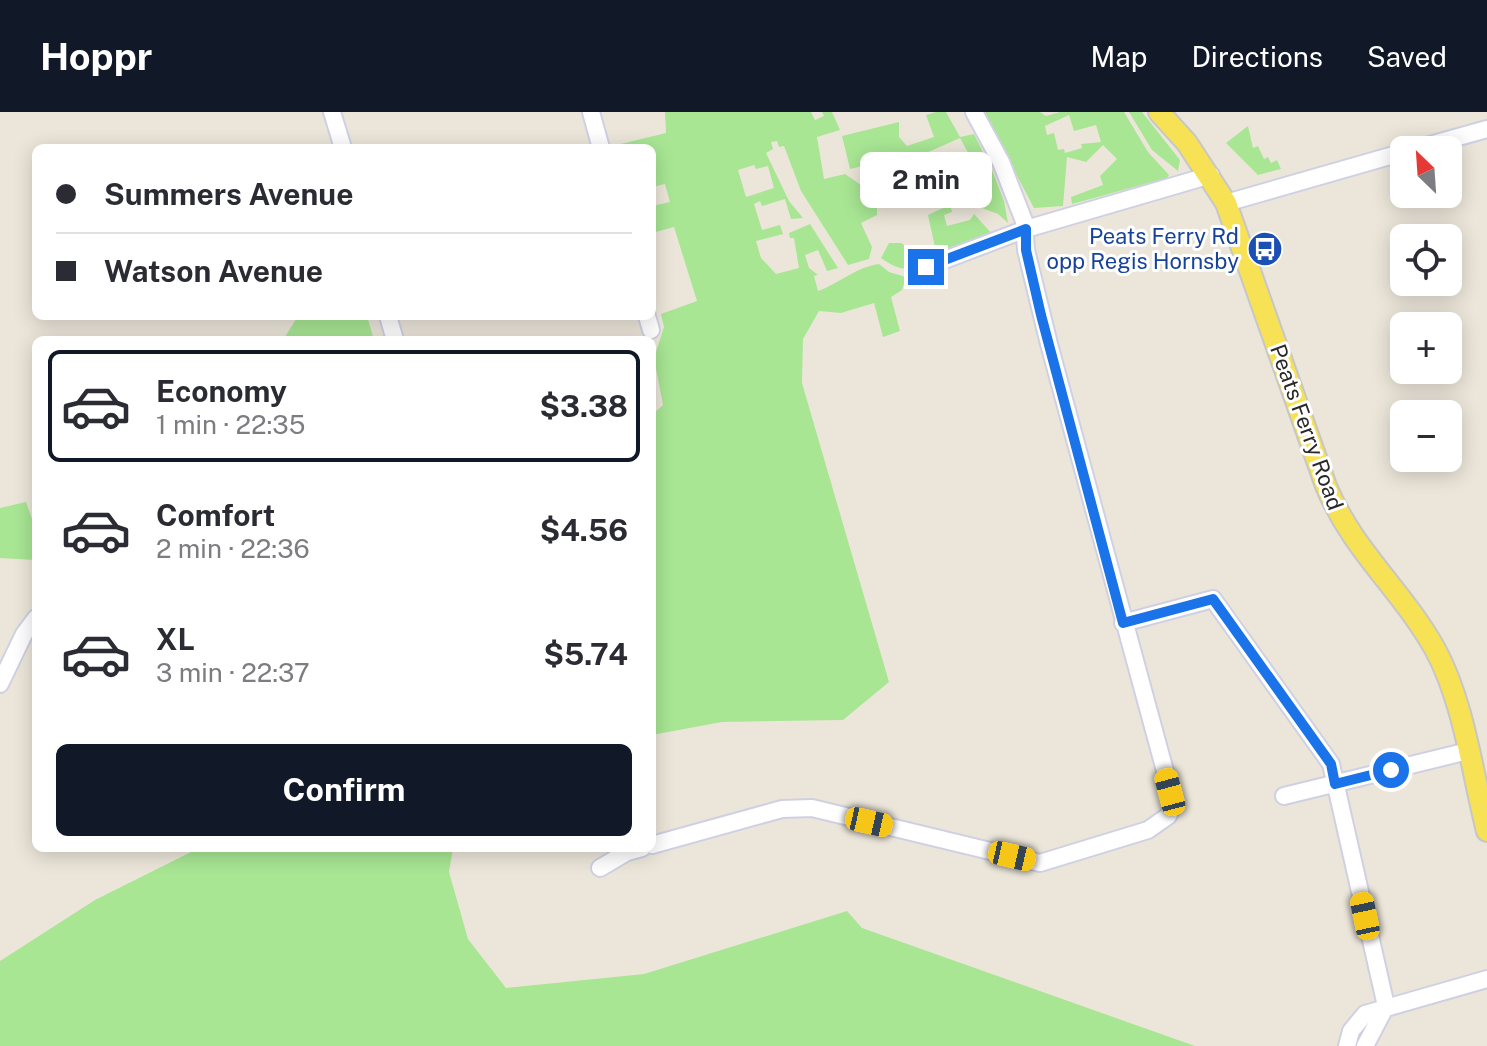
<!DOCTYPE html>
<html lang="en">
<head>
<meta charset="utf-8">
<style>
  body { margin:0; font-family:"Public Sans",sans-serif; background:#f2f2f3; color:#2b2b33; height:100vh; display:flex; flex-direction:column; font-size:30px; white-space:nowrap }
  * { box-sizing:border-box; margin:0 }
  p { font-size:26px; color:#7c7c81 }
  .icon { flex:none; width:44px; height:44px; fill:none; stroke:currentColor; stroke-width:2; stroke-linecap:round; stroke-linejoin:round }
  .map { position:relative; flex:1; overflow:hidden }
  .drawer { position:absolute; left:32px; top:224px; width:624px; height:516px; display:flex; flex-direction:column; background:#fff; border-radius:12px; box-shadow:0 4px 20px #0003 }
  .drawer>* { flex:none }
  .guide { position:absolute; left:32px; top:32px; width:624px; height:176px; border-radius:12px; box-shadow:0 4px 20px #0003; display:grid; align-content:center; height:176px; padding:0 24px; background:#fff }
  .needle { width:52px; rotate:335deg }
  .controls { position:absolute; left:1390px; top:24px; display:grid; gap:16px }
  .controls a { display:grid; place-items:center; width:72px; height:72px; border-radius:12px; background:#fff; box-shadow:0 4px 20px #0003; font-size:40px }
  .end { position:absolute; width:36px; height:36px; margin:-18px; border:10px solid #1a73e8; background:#fff; box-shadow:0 0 0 4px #fff }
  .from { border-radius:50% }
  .bubble { position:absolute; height:56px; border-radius:12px; background:#fff; box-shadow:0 4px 20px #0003; font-size:26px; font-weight:700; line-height:56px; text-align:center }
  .car { position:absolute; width:24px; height:48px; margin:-24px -12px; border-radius:10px; box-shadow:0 0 6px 2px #0007; background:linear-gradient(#f5c518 24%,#345 0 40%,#f5c518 0 76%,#345 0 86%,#f5c518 0) }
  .guide b { display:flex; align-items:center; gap:28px; height:76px; font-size:30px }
  .guide b+b { border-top:2px solid #e1e1e2 }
  .guide i { width:20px; height:20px; background:#2b2b33 }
  ul { padding:14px 0 0; list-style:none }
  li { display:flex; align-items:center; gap:24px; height:112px; margin:0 16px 12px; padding:0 8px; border:4px solid transparent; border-radius:12px }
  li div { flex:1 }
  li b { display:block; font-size:30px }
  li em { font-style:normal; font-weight:700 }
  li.current { border-color:#111827 }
  li>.icon { width:72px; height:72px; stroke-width:1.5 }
  .button { display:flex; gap:16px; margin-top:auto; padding:16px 24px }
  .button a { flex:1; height:92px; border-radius:12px; background:#111827; color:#fff; font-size:32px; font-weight:700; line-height:92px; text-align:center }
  header { display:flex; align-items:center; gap:48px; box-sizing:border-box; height:112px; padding:0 40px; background:#111827; color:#fff }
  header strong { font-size:38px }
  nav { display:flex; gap:44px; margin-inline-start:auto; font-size:28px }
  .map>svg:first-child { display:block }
</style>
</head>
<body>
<header>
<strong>Hoppr</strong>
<nav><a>Map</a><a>Directions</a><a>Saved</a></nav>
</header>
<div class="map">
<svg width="1487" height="934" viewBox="0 0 1487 934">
  <rect width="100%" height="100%" fill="#ece6da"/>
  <!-- green -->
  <path fill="#a8e694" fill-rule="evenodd" d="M665,0H811L815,8L824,4L822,0H832L840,18L817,25L824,67L845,62L877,84V103L861,111L872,135L869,147L848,153L801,79L784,34L779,35L777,29L771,30L773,37L766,41L789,89L803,106L791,107L785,87L762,94L760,89L754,92L762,118L780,113L783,122L756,129L761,146L776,162L799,156L794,126H790L789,121L810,112L838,156L827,159L818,138L805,143L809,156L818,163L814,164L818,179C840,171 856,155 879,152L889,160L906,165L902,178L891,185L900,219L883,225L874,191L841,201L819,199L803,227L802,271L889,570L843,608L722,610L652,623V303L663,293L654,246L664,215L661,202L697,189L674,115L652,121V94L670,90L665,72L652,75V36L608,35L666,21ZM754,53L756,57L768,54L774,76L746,85L738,58Z
    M936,0H946L960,25L974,22L989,52L977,57L960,26L917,45L918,50L897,51L892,47L850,57L842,24L899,10V25L907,34L934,25L926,3Z
    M983,0H1040L1046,4L1060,0H1124L1148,40L1169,63L1167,66L1072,92L1071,85L1103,73L1100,64L1117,47L1103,33L1086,50L1067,45L1063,94L1034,96ZM1069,3L1074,19L1096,13L1101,30L1081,32L1082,36L1065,41L1064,37L1058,38L1054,21L1047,23L1045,14Z
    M1129,0H1142L1180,48L1178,59L1152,38Z
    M1248,14L1253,36L1258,34L1264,47L1268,45L1271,51L1277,48L1281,57L1258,63L1226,31Z
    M992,58L1004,89L1008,111L998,102L971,92L969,85L965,86L961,72Z
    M944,90L945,93L950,92L952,100L944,103L947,114L970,108L974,102L993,123L936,140L928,103L943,96Z
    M889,131H901L924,146L925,153C905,159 898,158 881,146Z
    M298,204H367L374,228H283Z
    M26,390L36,418V448L0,446V396Z
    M199,736H453L449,760L468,827L506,876L644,862L847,799L862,816L1195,934H0V849L95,788Z"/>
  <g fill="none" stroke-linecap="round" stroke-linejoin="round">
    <defs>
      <path id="minor" d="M332,0L343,36
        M591,0L601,36
        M1412,38L1487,17
        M1226,91L1404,40
        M926,155L1026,117L1211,63
        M388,204L395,228
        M647,204L651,218
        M1123,511L1213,487L1331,652L1386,894
        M0,572L24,522L36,506
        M1284,684L1468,639
        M652,733L782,697L812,696L1040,751L1148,718L1168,704L1174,692L1049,232L1026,138L1024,109L1001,50L974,0
        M600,756L627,740L642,736
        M1347,934L1351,919L1365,902L1487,867
        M1365,934L1386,894"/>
      <path id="major" d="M1159,0L1187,31L1226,91L1326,374C1353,439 1402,478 1435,537C1464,590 1472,660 1487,719"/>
    </defs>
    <!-- minor casing -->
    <use href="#minor" stroke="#cfd1e3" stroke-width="20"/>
    <!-- major casing -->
    <use href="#major" stroke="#c7c7c7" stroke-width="24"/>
    <!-- minor -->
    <use href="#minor" stroke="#fff" stroke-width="16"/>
    <!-- major -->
    <use href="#major" stroke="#f7e155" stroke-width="20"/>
  </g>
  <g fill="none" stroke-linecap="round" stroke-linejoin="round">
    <!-- route -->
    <path stroke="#1a73e8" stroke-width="10" d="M926,155L1026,117V138L1041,203L1123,511L1213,487L1331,652L1335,672L1391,658"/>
  </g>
  <!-- icons -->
  <defs>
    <symbol id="bus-disc" viewBox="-11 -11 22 22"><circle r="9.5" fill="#1a4fb4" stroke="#fff"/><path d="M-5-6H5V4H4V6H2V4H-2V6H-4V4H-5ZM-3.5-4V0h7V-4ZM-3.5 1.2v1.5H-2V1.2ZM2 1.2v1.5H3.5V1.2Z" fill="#fff"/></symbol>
  </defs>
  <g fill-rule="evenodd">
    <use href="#bus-disc" x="1245" y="117" width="40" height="40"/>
  </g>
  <g text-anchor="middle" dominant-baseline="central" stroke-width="6" stroke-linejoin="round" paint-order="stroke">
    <!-- transit labels -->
    <g font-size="22" fill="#164399" stroke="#fff" text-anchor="end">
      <text x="1239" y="124">Peats Ferry Rd<tspan x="1239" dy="25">opp Regis Hornsby</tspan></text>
    </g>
    <!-- street labels -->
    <g font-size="22" fill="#292929" stroke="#fff">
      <text transform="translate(1307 315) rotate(70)">Peats Ferry Road</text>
    </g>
  </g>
</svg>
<div class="controls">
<a><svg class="needle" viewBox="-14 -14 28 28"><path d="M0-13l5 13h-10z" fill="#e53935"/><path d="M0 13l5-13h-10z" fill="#7c7c81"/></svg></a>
<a><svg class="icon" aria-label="locate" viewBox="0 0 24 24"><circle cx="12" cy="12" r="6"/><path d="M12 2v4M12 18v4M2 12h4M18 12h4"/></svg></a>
<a>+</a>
<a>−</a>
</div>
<i class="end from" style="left:1391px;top:658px"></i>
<i class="end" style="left:926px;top:155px"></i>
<div class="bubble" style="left:860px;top:40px;width:132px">2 min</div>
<i class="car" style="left:1170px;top:680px;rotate:345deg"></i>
<i class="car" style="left:869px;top:710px;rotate:103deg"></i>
<i class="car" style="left:1012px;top:744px;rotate:103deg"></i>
<i class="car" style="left:1365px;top:804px;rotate:348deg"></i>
<div class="guide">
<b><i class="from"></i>Summers Avenue</b>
<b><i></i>Watson Avenue</b>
</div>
<section class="drawer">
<ul>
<li class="current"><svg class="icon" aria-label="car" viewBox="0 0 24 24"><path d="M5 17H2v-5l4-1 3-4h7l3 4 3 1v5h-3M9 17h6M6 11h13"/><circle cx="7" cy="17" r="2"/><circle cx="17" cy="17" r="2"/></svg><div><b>Economy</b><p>1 min · 22:35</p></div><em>$3.38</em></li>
<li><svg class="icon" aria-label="car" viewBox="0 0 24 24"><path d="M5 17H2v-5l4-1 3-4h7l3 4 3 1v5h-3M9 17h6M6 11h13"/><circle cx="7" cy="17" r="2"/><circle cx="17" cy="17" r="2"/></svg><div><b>Comfort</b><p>2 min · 22:36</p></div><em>$4.56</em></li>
<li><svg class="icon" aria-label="car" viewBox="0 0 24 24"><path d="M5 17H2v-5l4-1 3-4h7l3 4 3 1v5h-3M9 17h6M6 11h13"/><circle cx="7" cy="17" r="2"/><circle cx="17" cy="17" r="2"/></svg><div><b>XL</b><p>3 min · 22:37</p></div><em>$5.74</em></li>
</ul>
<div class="button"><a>Confirm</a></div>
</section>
</div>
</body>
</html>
